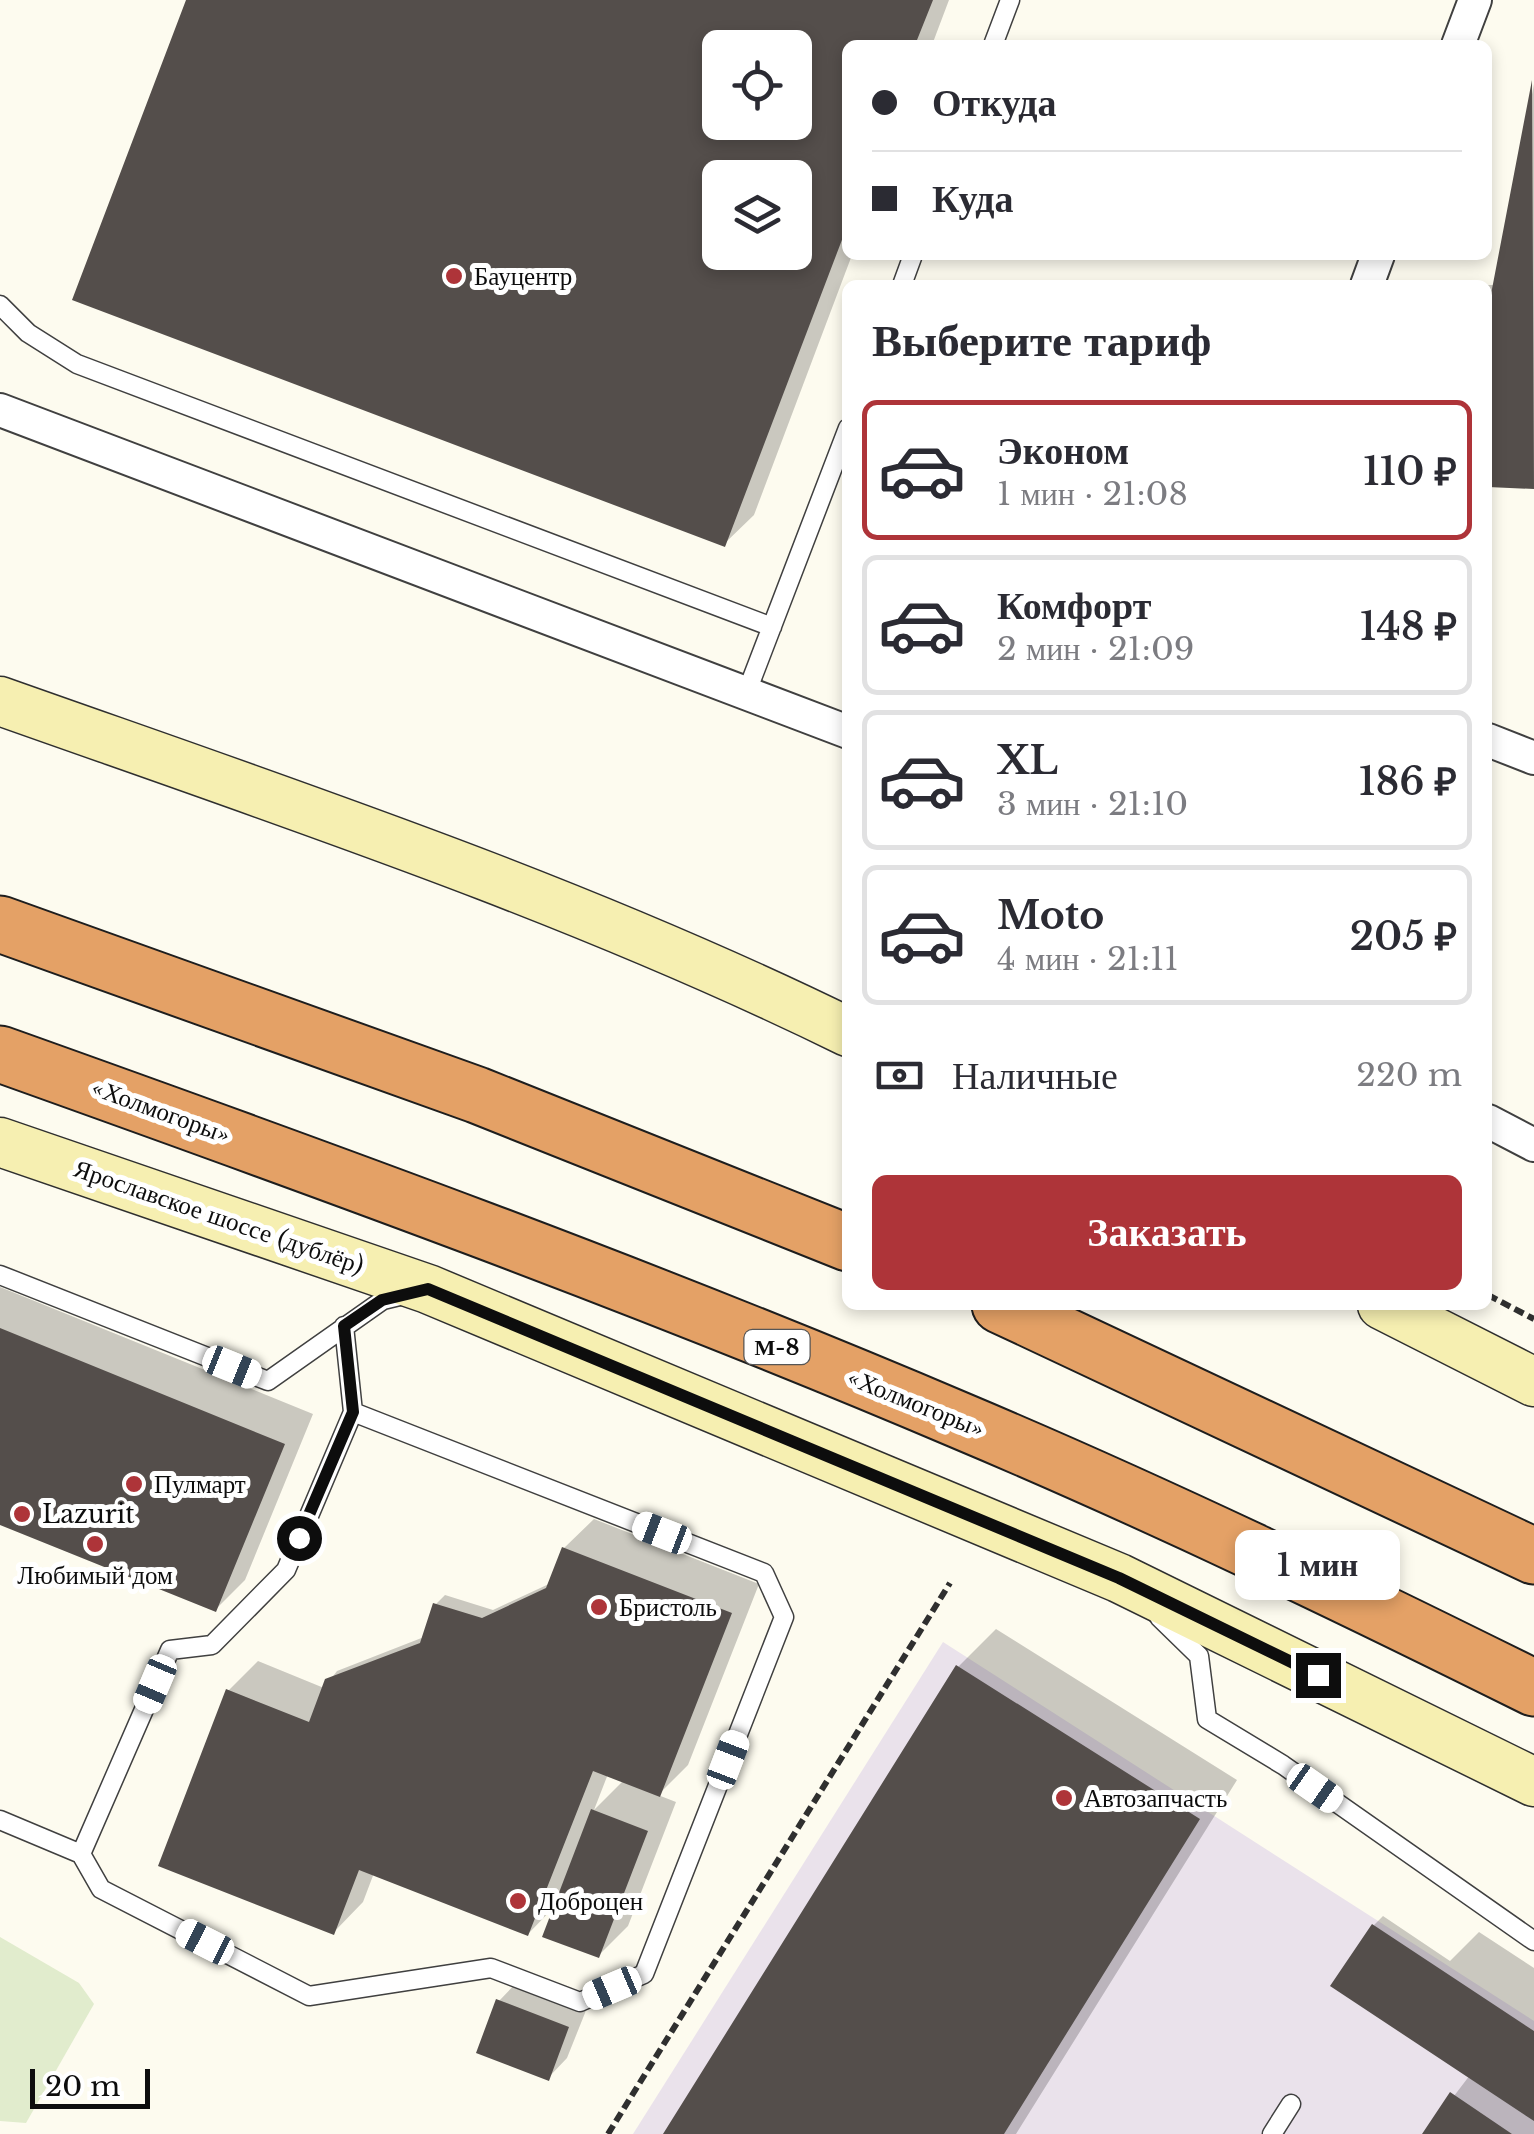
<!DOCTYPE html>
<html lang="ru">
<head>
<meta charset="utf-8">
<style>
  body { margin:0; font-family:"Libre Baskerville",serif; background:#f7f7f7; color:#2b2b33; height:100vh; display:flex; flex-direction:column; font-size:38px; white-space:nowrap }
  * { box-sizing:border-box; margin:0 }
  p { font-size:32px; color:#7c7c81 }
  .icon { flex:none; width:55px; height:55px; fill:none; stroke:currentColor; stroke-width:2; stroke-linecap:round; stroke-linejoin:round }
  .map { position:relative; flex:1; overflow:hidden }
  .drawer { position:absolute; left:842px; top:280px; width:650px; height:1030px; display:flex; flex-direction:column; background:#fff; border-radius:15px; box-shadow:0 5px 15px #0003 }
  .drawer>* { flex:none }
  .guide { position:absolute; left:842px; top:40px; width:650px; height:220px; border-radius:15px; box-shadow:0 5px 15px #0003; display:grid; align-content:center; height:220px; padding:0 30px; background:#fff }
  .tools { position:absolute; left:702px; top:30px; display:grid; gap:20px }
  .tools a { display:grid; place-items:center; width:110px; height:110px; border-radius:15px; background:#fff; box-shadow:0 5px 15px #0003; font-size:50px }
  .scale { position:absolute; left:30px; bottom:25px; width:120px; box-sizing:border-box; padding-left:10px; border:5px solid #0d0d0d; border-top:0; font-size:28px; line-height:35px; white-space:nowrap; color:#0d0d0d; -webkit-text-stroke:8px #fff; paint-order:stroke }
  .end { position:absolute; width:45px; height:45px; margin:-22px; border:12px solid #0d0d0d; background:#fff; box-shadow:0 0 0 5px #fff }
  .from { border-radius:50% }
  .bubble { position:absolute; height:70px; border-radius:15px; background:#fff; box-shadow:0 5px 15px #0003; font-size:32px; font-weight:600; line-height:70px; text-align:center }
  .car { position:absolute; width:30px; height:60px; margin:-30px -15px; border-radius:12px; box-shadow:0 0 8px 2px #0007; background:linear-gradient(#fff 24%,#345 0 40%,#fff 0 76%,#345 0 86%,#fff 0) }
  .guide b { display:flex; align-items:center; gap:35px; height:95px; font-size:38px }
  .guide b+b { border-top:2px solid #e1e1e2 }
  .guide i { width:25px; height:25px; background:#2b2b33 }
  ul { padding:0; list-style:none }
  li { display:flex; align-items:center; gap:30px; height:140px; margin:0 20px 15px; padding:0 10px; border:5px solid #e1e1e2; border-radius:15px }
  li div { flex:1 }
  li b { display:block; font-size:38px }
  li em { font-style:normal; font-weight:600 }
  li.selected { border-color:#ae3439 }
  li>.icon { width:90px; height:90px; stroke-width:1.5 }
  h2 { padding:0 30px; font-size:45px; line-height:120px }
  .pay { display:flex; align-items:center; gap:25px; height:110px; padding:0 30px; font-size:38px }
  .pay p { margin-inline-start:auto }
  .cta { display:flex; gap:20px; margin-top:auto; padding:20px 30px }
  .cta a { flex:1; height:115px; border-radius:15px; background:#ae3439; color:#fff; font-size:40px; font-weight:600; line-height:115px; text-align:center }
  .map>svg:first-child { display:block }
</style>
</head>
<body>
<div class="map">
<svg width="1534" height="2134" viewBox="0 0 1534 2134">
  <rect width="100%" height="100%" fill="#fdfbef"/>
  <!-- industrial -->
  <path fill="#eae2eb" d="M943,1642L1534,2021V2134H633Z"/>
  <!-- pitch -->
  <path fill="#e1eccd" d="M0,1937L79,1983L94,2004L26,2123L0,2121Z"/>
  <!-- shadow -->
  <path fill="#0003" fill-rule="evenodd" d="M189,0H949L932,45H848V255H852L754,515L724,544ZM720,48H795V122H720ZM720,178H795V252H720Z
    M1534,84V487L1488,485V285H1472H1495Z
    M0,1287L313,1414L245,1580L216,1609L0,1522Z
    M594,1519L759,1584L688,1765L658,1795L676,1802L628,1926L599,1955L557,1904L528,1934L374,1873L363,1902L334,1932L228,1691L258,1661L324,1688L337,1671L424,1637L436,1604L445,1595L493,1610L551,1583L564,1548ZM608,1774L624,1780L594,1810Z
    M996,1629L1237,1780L1016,2134H666L958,1667Z
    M1383,1916L1450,1961L1479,1932L1534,1968V2134H1425L1470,2075L1374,1925Z
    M518,1981L587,2008L567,2058L548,2078L499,2001Z"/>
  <!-- building -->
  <path fill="#544e4b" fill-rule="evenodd" d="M186,0H933L915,45H848V224L725,547L72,300ZM720,48H795V122H720ZM720,178H795V252H720Z
    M1532,80L1534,489L1488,487V310Z
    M0,1328L285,1444L216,1612L0,1525Z
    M562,1547L732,1613L660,1797L593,1771L528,1936L359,1870L334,1935L158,1866L226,1689L309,1722L325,1679L420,1643L433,1603L482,1618L546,1588Z
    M956,1665L1200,1819L1004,2134H663Z
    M591,1809L648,1831L599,1958L542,1937Z
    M1372,1924L1534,2031V2121L1330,1986Z
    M496,1999L569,2027L549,2081L476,2053Z
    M1450,2092L1512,2134H1422Z"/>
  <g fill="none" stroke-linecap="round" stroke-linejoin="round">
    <defs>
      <path id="lane" d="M993,45L1010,0
        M902,285L913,255
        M0,305L28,333L77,364L772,627
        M746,694L848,428
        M0,1275L268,1381L383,1300L408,1294
        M1159,1617L1199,1656L1207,1719L1283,1765L1534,1941
        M0,1820L81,1854L170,1650L212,1645L286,1570L353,1412L344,1326
        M81,1854L101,1889L309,1996L491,1968L580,2002L644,1974L784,1617L764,1573L353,1412
        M1272,2134L1291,2104"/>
      <path id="street" d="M1458,45L1475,0
        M1367,285L1378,255
        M0,410L848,732
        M1488,740L1534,758
        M1488,1121L1534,1145"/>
      <path id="secondary" d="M0,701C285,802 575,898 848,1032
        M0,1142L428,1289L1119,1578L1534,1782
        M1382,1305L1534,1382"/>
      <path id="highway" d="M0,924L477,1095L848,1243
        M0,1054C322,1169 644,1286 959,1420C1154,1502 1345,1594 1534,1688
        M1000,1305L1534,1556"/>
    </defs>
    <!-- lane casing -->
    <use href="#lane" stroke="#404040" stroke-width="21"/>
    <!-- street casing -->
    <use href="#street" stroke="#404040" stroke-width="36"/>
    <!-- secondary casing -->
    <use href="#secondary" stroke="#2f2f2f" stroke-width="51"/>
    <!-- highway casing -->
    <use href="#highway" stroke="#1e1e1e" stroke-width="59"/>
    <!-- path -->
    <path stroke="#2f2f2f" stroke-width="6" stroke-dasharray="10 5" stroke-linecap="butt" d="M1488,1295L1534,1319
      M608,2134L950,1583"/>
    <!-- lane -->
    <use href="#lane" stroke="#fff" stroke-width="18"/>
    <!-- street -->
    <use href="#street" stroke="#fff" stroke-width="32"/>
    <!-- secondary -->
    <use href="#secondary" stroke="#f6efb1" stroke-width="48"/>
    <!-- highway -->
    <use href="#highway" stroke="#e4a166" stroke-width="55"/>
  </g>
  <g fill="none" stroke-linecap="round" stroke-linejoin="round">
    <!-- route -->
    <path stroke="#0d0d0d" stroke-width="12" d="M299,1538L353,1412L344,1326L382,1300L428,1289L1119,1578L1318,1675"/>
  </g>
  <!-- markers -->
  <g fill="#ae3439" stroke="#fff" stroke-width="4">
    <circle cx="454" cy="276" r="10"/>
    <circle cx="134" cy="1484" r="10"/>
    <circle cx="22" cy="1514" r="10"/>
    <circle cx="95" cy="1544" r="10"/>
    <circle cx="599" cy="1607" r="10"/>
    <circle cx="1064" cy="1798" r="10"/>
    <circle cx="518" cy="1901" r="10"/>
  </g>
  <g text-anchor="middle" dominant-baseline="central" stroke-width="10" stroke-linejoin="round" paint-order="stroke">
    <!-- shield labels -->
    <rect fill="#fff" stroke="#565656" stroke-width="2.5" x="744.5" y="1330" width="65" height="34" rx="8"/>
    <g font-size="22" font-weight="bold" fill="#0d0d0d">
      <text x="777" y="1347">М-8</text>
    </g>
    <!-- poi labels -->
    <g font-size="25" fill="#0d0d0d" stroke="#fff" text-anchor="start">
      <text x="474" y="276">Бауцентр</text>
      <text x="154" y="1484">Пулмарт</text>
      <text x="42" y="1514">Lazurit</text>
      <text x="95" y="1575" text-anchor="middle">Любимый дом</text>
      <text x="619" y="1607">Бристоль</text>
      <text x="1084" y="1798">Автозапчасть</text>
      <text x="538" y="1901">Доброцен</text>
    </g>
    <!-- street labels -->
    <g font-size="25" fill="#0d0d0d" stroke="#fff">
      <text transform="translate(161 1111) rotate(20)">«Холмогоры»</text>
      <text transform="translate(219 1217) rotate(19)">Ярославское шоссе (дублёр)</text>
      <text transform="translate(916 1403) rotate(22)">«Холмогоры»</text>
    </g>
  </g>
</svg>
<div class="tools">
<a><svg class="icon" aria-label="locate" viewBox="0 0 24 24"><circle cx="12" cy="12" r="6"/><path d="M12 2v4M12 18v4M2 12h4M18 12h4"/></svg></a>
<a><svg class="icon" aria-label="layers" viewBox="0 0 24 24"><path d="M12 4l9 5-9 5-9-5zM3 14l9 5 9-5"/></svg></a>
</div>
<div class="scale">20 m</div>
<i class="end from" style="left:299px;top:1538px"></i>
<i class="end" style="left:1318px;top:1675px"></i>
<div class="bubble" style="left:1235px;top:1530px;width:165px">1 мин</div>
<i class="car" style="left:232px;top:1367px;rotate:112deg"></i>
<i class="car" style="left:662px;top:1533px;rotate:291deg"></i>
<i class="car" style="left:155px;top:1684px;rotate:203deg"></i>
<i class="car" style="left:728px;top:1760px;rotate:21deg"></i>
<i class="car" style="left:1315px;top:1788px;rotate:125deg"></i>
<i class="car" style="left:205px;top:1942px;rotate:297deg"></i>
<i class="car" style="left:612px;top:1988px;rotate:247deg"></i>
<div class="guide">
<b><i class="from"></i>Откуда</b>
<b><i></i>Куда</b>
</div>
<section class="drawer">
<h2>Выберите тариф</h2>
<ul>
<li class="selected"><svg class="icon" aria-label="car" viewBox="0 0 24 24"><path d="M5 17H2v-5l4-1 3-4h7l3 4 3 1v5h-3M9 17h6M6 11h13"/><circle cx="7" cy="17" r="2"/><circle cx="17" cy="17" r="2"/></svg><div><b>Эконом</b><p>1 мин · 21:08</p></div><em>110 ₽</em></li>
<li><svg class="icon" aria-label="car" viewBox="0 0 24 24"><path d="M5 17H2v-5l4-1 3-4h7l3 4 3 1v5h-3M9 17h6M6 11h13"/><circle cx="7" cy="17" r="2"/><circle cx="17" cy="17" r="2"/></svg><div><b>Комфорт</b><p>2 мин · 21:09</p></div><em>148 ₽</em></li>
<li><svg class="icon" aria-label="car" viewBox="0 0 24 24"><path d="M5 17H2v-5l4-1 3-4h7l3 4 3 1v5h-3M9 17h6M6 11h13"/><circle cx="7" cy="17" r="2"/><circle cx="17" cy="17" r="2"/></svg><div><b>XL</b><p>3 мин · 21:10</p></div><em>186 ₽</em></li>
<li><svg class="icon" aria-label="car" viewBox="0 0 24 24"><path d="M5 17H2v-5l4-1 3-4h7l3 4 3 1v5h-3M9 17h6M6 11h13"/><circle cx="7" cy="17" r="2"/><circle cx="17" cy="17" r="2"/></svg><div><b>Moto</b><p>4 мин · 21:11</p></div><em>205 ₽</em></li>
</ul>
<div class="pay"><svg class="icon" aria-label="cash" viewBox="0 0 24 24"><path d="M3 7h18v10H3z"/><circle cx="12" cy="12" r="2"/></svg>Наличные<p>220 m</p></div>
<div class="cta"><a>Заказать</a></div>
</section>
</div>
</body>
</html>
